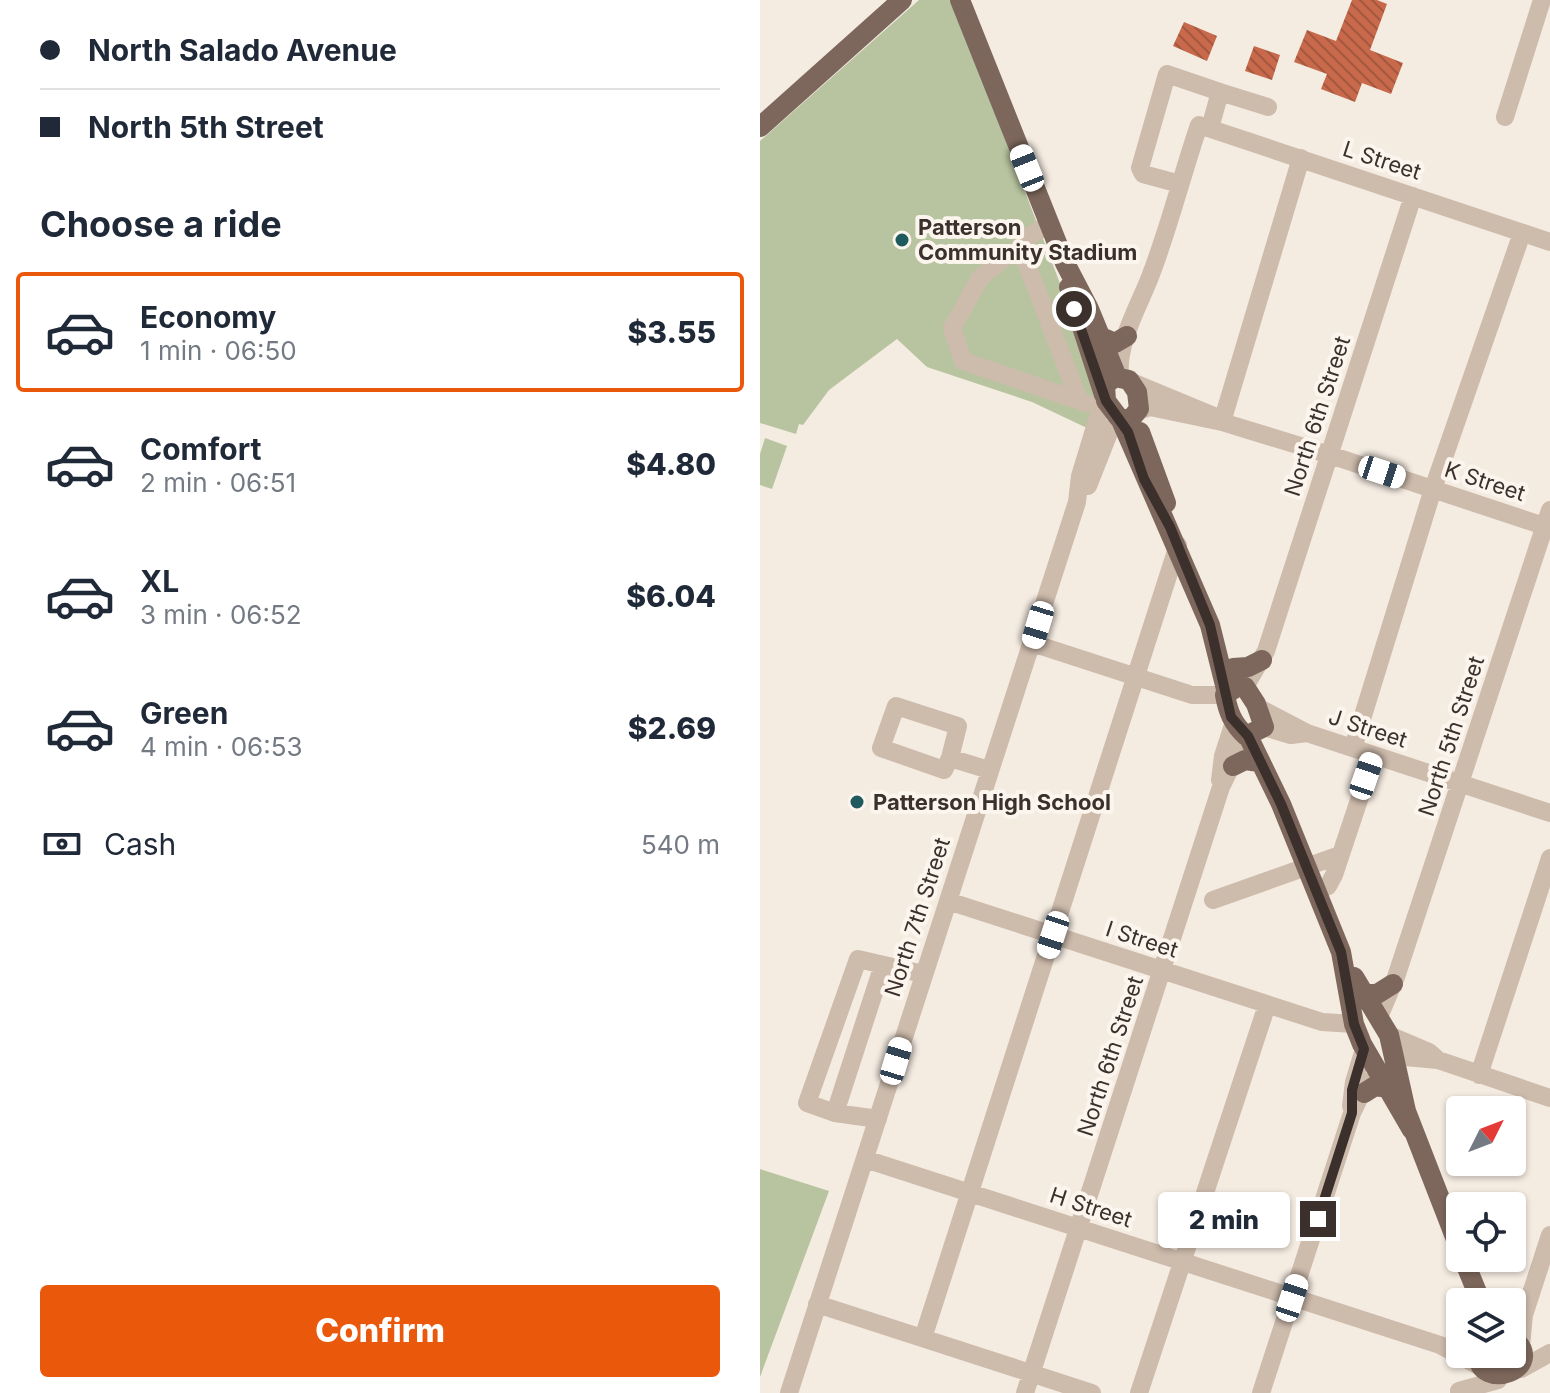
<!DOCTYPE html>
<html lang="en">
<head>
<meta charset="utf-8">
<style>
  body { margin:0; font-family:Inter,sans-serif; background:#f6f6f7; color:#1f2937; height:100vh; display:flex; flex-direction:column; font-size:30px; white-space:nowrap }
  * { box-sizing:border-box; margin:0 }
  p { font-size:26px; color:#747a83 }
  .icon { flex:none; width:44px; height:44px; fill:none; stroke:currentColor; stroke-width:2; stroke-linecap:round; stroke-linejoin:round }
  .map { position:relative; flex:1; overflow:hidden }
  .details { display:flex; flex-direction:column; background:#fff; width:760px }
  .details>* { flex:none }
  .hud { display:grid; align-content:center; height:176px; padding:0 40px; background:#fff }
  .needle { width:52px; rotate:48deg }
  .controls { position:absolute; left:686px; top:1096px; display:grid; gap:16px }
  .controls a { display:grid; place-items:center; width:80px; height:80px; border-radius:8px; background:#fff; box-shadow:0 2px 6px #0004; font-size:40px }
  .end { position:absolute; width:36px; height:36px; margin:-18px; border:10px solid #3b302b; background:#fff; box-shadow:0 0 0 4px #fff }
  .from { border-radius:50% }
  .bubble { position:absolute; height:56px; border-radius:8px; background:#fff; box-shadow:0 2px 6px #0004; font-size:26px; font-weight:800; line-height:56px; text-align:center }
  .car { position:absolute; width:24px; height:48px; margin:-24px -12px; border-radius:10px; box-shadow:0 0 6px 2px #0007; background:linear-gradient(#fff 24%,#345 0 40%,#fff 0 76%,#345 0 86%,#fff 0) }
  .hud b { display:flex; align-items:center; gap:28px; height:76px; font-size:30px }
  .hud b+b { border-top:2px solid #e0e1e3 }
  .hud i { width:20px; height:20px; background:#1f2937 }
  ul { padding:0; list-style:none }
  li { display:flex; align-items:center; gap:24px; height:120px; margin:0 16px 12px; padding:0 24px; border:4px solid transparent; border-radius:8px }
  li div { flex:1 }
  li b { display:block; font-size:30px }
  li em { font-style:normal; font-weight:800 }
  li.selected { border-color:#ea580c }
  li>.icon { width:72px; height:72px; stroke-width:1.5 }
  h2 { padding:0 40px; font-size:36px; line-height:96px }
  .pay { display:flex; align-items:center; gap:20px; height:88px; padding:0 40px; font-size:30px }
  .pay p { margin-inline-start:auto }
  .cta { display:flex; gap:16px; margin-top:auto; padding:16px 40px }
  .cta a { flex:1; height:92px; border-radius:8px; background:#ea580c; color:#fff; font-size:32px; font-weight:800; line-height:92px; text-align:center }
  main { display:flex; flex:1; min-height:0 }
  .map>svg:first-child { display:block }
</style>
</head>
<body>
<main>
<section class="details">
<div class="hud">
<b><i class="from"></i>North Salado Avenue</b>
<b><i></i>North 5th Street</b>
</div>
<h2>Choose a ride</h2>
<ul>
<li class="selected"><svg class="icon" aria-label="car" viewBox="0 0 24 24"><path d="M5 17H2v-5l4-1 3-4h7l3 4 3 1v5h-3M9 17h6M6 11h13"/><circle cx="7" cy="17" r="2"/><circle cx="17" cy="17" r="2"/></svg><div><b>Economy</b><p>1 min · 06:50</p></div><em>$3.55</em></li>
<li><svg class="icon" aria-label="car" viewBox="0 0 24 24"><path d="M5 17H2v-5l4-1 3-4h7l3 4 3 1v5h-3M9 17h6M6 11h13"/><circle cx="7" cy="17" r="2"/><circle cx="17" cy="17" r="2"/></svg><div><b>Comfort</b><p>2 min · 06:51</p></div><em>$4.80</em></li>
<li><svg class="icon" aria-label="car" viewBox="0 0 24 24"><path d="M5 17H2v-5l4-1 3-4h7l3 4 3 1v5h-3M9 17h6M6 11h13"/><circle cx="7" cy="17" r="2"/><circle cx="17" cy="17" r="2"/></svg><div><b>XL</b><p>3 min · 06:52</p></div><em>$6.04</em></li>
<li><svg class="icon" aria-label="car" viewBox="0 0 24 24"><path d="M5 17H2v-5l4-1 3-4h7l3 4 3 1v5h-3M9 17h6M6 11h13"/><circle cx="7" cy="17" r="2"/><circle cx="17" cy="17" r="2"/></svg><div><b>Green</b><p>4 min · 06:53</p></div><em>$2.69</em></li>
</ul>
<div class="pay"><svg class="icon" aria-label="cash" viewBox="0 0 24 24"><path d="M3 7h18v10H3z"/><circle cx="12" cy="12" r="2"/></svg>Cash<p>540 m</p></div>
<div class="cta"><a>Confirm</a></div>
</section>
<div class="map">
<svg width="790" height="1393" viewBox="0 0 790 1393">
  <defs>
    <pattern id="building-back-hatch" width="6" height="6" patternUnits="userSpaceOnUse" patternTransform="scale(2)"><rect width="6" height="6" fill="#c8694b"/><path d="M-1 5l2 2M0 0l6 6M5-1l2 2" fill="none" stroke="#a4573f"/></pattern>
  </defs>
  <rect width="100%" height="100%" fill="#f4ebe1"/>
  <!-- garden -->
  <path fill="#b8c4a0" d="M159,0H192L336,378L338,395L327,428L272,402L167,367L137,339L69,390L43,425L39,424L36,434L0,423V141Z
    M5,438L27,446L12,489L0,485V454Z
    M0,1169L69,1191L0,1377Z"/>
  <!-- building -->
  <path fill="url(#building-back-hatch)" d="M592,0H617L627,4L610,50L643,63L631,94L602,83L595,102L561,89L567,74L534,62L547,30L576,41Z
    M424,22L457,36L447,61L413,46Z
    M494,46L520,55L512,80L485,71Z"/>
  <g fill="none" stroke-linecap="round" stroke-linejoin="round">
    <!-- minor -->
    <path stroke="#cdbbac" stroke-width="18" d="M460,92L508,107
      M745,117L782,0
      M420,184L383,174L380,168L407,74L460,92L450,128
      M254,254L266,238L289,224
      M360,376C357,342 378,308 390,277C409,228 422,175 439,125L790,242
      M372,382L454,416
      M319,400L266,262L259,255L249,254L220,278L192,328L203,361L326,403
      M378,411L390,407L462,422L570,455L790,528
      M462,422L541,158
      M328,486L349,433L359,418
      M272,643L432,695H465
      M485,687L506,651L653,196
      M499,708L547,733L790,813
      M504,727L531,735L547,733
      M593,748L673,489L762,233
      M190,758L184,770L121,748L136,706L198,726L190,758L229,770
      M460,780L463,756L474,722
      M557,891L568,886L574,875L614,755
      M453,900L580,855
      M188,901L562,1022L594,1024
      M619,1017L636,977L790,510
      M629,1035L669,1052L678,1060L790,1098
      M634,1056L678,1060
      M719,1075L790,858
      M591,1106L594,1082L604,1049
      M75,1113L123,965
      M118,1119L75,1113L47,1103L98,959L163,974
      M105,1159L680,1345L719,1366
      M57,1304L332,1393
      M163,1338L418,545
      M761,1346L764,1315L790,1235
      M761,1369L790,1353
      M699,1391L738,1380
      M29,1393L317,502L320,476L344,397
      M265,1393L461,787L486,736
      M379,1393L507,1005
      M501,1393L592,1113L607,1082"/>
    <!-- major -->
    <path stroke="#7d675c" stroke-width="20" d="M200,0L305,263L329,309L357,377
      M0,127L142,0
      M309,287L344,395
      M341,337L355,343L367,336
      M355,377L369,380L377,392L379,409L370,420L359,418L346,401L345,385Z
      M360,418L450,625L467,693
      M380,432L406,503
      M473,668L488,667L502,660
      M477,687H485L496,704L504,727L486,736C473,724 468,712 465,695Z
      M488,736L521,804L581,952L594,1024L602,1044L652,1130
      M473,766L485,760L499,762
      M594,977L629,1035L646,1111L700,1250
      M604,994H617L633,984
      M604,1093L615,1086L629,1088
      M703,1258L721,1302
      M718,1354C718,1393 790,1369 752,1337"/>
  </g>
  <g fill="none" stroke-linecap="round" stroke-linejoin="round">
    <!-- route -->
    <path stroke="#3b302b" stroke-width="10" d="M314,309L346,401L368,432L384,479L410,527L450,625L471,717L488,736L521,804L581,952L594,1024L604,1049L592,1090V1113L558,1219"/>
  </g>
  <!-- markers -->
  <g fill="#1f5a5e" stroke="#fbf5ee" stroke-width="3">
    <circle cx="142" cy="240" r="8"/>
    <circle cx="97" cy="802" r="8"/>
  </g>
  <g text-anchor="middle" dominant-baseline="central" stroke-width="8" stroke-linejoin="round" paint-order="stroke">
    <!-- street labels -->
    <g font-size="22" fill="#3b302b" stroke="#fbf5ee">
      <text transform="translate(622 160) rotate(18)">L Street</text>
      <text transform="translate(557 416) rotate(-72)">North 6th Street</text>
      <text transform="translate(725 481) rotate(18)">K Street</text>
      <text transform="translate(608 728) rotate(18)">J Street</text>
      <text transform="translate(691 736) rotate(-72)">North 5th Street</text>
      <text transform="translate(157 917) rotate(-72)">North 7th Street</text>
      <text transform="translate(382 939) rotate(18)">I Street</text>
      <text transform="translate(350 1056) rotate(-72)">North 6th Street</text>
      <text transform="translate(331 1207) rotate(18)">H Street</text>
    </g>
    <!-- poi labels -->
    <g font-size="22" font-weight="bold" fill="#3b302b" stroke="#fbf5ee" text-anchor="start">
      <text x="158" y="227">Patterson<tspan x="158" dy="25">Community Stadium</tspan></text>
      <text x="113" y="802">Patterson High School</text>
    </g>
  </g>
</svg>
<div class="controls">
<a><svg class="needle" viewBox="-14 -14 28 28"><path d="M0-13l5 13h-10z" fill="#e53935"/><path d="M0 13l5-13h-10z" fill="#747a83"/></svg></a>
<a><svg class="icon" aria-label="locate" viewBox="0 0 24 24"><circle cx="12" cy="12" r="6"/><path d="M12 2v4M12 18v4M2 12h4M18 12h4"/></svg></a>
<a><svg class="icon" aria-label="layers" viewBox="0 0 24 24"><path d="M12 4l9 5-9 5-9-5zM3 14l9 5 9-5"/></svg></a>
</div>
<i class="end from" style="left:314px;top:309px"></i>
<i class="end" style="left:558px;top:1219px"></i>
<div class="bubble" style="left:398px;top:1192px;width:132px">2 min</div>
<i class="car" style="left:267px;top:168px;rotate:338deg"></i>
<i class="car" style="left:622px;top:472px;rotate:108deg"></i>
<i class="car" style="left:278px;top:625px;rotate:197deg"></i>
<i class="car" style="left:606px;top:776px;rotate:19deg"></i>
<i class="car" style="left:293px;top:935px;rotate:198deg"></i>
<i class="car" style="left:136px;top:1061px;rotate:17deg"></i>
<i class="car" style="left:532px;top:1298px;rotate:18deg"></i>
</div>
</main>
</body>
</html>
